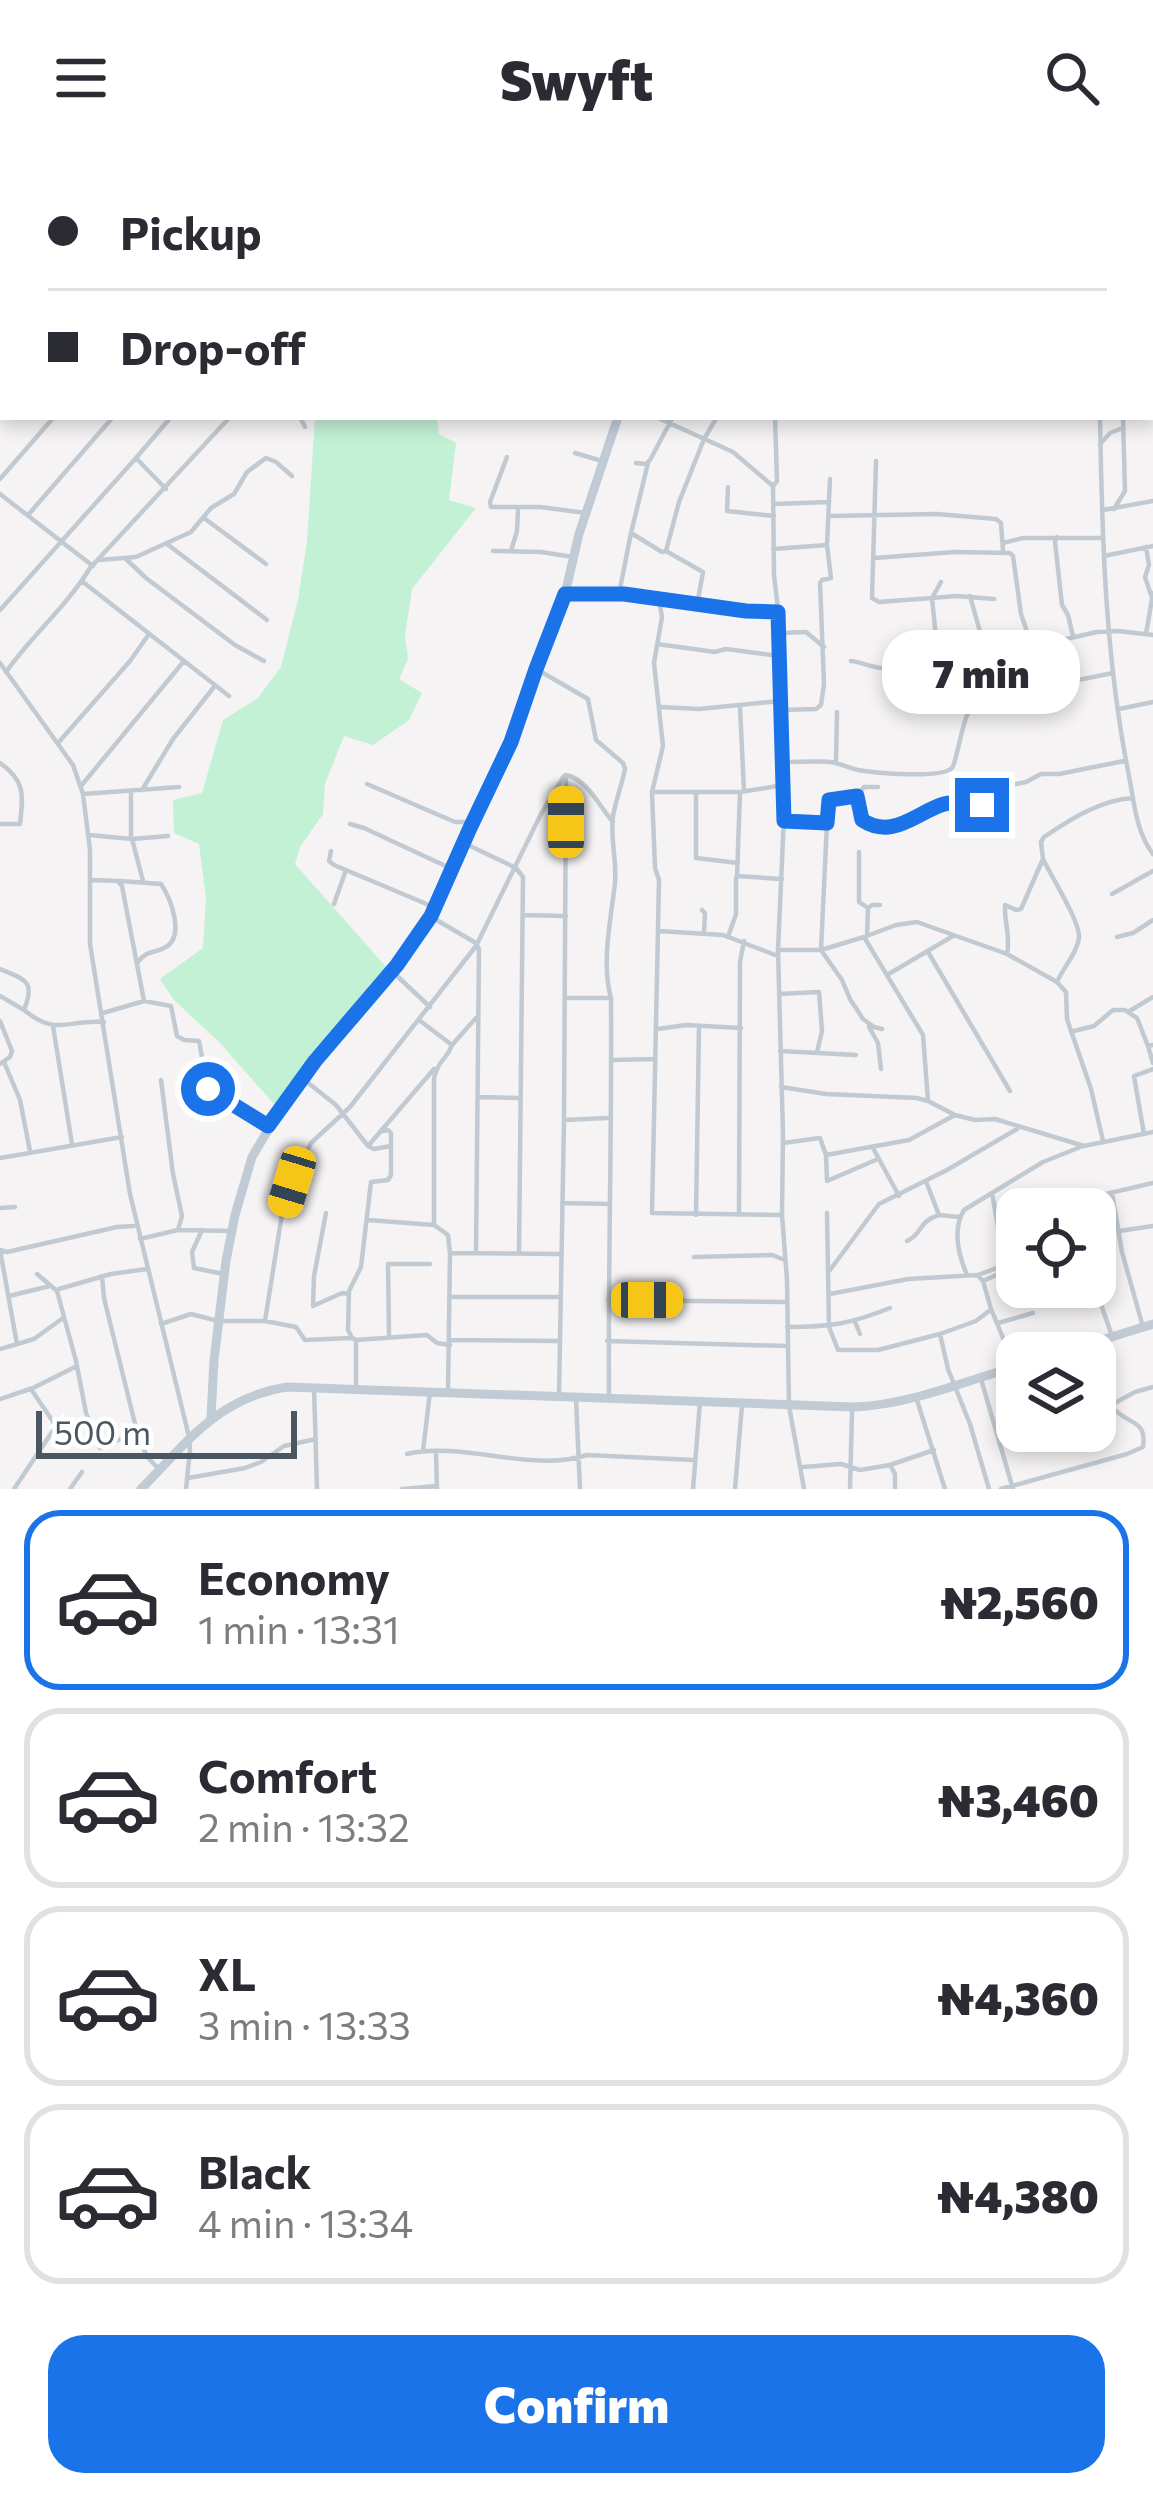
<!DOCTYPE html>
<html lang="en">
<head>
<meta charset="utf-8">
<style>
  body { margin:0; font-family:Commissioner,sans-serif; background:#f2f2f3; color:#2b2b33; height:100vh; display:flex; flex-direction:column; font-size:45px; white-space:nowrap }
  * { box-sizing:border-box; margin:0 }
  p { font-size:39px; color:#7c7c81 }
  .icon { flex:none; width:66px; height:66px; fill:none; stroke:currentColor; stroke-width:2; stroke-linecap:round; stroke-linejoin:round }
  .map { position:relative; height:1333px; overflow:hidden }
  .side { display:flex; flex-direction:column; background:#fff; flex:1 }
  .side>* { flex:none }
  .top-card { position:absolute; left:0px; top:0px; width:1155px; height:264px; box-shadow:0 6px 18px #0003; display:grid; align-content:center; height:264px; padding:0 48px; background:#fff }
  .tools { position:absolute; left:996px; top:1032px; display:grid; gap:24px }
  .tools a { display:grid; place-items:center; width:120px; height:120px; border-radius:24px; background:#fff; box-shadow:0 6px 18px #0003; font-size:60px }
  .scale { position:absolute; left:36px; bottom:30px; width:261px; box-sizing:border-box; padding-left:12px; border:6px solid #4a5661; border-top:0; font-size:33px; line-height:42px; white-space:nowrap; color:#4a5661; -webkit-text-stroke:9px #fff; paint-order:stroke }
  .end { position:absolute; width:54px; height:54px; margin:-27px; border:15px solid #1a73e8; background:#fff; box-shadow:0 0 0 6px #fff }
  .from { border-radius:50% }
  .bubble { position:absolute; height:84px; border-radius:36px; background:#fff; box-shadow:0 6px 18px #0003; font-size:39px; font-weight:800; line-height:84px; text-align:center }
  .car { position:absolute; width:36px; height:72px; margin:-36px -18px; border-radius:15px; box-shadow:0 0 9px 3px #0007; background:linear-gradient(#f5c518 24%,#345 0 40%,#f5c518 0 76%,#345 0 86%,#f5c518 0) }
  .top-card b { display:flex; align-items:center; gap:42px; height:114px; font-size:45px }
  .top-card b+b { border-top:3px solid #e1e1e2 }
  .top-card i { width:30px; height:30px; background:#2b2b33 }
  ul { padding:21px 0 0; list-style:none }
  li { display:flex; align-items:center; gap:36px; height:180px; margin:0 24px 18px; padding:0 24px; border:6px solid #e1e1e2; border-radius:36px }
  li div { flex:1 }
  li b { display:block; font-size:45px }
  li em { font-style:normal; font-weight:800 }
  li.active { border-color:#1a73e8 }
  li>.icon { width:108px; height:108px; stroke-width:1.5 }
  .action { display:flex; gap:24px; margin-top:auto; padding:24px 48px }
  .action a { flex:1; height:138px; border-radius:36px; background:#1a73e8; color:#fff; font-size:48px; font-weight:800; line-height:138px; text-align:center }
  header { display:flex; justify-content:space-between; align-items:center; height:156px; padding:0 48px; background:#fff; font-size:54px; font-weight:800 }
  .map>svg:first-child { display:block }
</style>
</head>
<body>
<header><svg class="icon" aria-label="menu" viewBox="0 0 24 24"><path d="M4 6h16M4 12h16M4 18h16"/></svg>Swyft<svg class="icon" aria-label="search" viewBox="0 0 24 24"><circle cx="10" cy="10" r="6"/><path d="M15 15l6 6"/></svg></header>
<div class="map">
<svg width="1153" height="1333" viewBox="0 0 1153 1333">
  <rect width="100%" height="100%" fill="#f5f3f3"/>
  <!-- green -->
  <path fill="#c3f1d5" d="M315,261H437L439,278L456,287L449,344L476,352L412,433L405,480L408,503L399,523L422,537L409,564L373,589L344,580L325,628L323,658L300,691L295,708L388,813L274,948L220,887L174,844L160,823L203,792L206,742L199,688L174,677L173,644L202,637L223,564L257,543L281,511L298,444L307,385Z"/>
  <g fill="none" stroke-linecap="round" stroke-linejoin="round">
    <!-- street -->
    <path stroke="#c1cad2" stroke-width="4.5" d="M535,0V3
      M701,0L711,3
      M766,0V3
      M1053,0L1054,3
      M1091,0V3
      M1138,0V3
      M16,3L17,0
      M63,3L101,0
      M0,17L3,14
      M1152,41H1153
      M1152,136H1153
      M0,255L3,252
      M300,261L305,271
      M656,261L733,296L773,330
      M775,261L777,325L773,330L774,419L778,453L784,660L778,794L783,978L782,1059L787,1124L789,1250L804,1333
      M1100,261C1102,381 1105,501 1129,620C1134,646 1136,676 1153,698
      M1100,288L1110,277L1123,272
      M575,297L602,305
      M507,301L490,346L491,351H540L586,357
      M136,302L171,261
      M876,305L872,442L879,446L932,442L936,482L942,501L986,499L1014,491L1026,492L1097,476L1118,475L1153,479
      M636,307L646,308L650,304L673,261
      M0,323L54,261
      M728,331L727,355L774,360
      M0,338L93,410
      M774,348L829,346
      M1114,353L1125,335L1123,261
      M1103,354L1153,345
      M28,359L113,261
      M830,360L937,358L996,363L1001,367L1003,395
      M204,362L266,408
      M631,377L648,307
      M1057,381L1055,386L1062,449L1068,459L1073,480
      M1003,387L1023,382H1103
      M167,388L267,464
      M1146,391L1149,409L1145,421L1151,439
      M773,393L827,389
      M493,395L541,396L573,401
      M511,395L517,375L518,354
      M666,395L703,416L697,449
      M1104,400L1153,390
      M874,402L955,396L1010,397L1013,400L1021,458L1032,490
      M126,403L146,422L235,489L264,505
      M99,404L136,401L191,376L211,352L234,338L247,316L266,302L276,306L292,320
      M83,426L229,540
      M565,438H624L749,456H778
      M619,438L631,377L662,396L666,395L679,346L704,283L717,261
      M970,440L986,497
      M932,442L957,440L994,443
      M932,442L941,426
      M659,444L662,461L654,507L663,590L652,636L655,712L659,724L652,1057L782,1059
      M0,454L136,302L166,333
      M779,477L806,476L824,491
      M1146,478L1153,437
      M657,488L715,496L726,493L779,500
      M851,505C863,506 872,513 885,512L891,497L902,490L936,482
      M0,507L73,609L83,638L90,694V788L130,1038L189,1281L190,1294L186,1333
      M538,514L588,543L596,584L623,607L625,613C622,628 616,644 613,660C610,682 617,705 615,727C611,763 601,807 611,842C612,975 608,1109 609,1242
      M6,516C32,479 67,450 90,412L230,261
      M661,551L699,553L780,545
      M740,551L744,635
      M1119,553L1153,546
      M782,554L816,553L821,549L824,528L820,427L822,424L831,422L827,389L830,323
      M58,587L130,505L149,478
      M783,606C799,606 815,605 830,606C840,607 848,612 858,614C874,617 941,623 952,612C956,608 962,568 968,557L1033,533L1113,517
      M836,606L837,556
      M0,607C26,625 23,640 20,668H0
      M367,628L455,666H465L470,672
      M81,630L184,505
      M142,634L173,583L214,531
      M652,636H740L784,629
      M696,636V702L738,707
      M740,636L737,720L782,723
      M83,638L179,631
      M857,640L864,631H878
      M784,665L827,667L821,794L842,824L850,843L863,863L874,871L882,873
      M827,667L829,644L857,640L864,666L880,671H893L948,647L974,652L986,650L1006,630L1026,626L1041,618H1059L1124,605
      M350,668L364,672L452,713
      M89,679L132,683L143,725
      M131,682V635
      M132,683L168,680
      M466,688L516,712L523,721L519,1097
      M331,695L329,705L334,709L436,752
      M859,696V746L868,752
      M1043,703C1051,720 1081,767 1079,782C1077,797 1063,812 1057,826
      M92,724L118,725L122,730L144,845
      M120,725L161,728C171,743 186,782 164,792C152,798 147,794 138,806
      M1112,738L1153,715
      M334,748L346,714
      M702,754L705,757L704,776
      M523,759L566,760
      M433,762L476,787L479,793L476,1097
      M659,775L723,779L778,800
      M867,780L868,752L872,749H880
      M728,781L736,758V722
      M864,781L896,769L917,766L1007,798L1057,826L1066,836L1067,863L1091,933L1103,985
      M1117,781L1133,777L1153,764
      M778,794H821L864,781L923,879L928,945
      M928,796L1010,935
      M1007,798C1011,781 1004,766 1005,749L1016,754L1021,753L1043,703L1041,686L1044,681C1071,663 1100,644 1133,642
      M0,813C25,824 36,824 24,854C57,881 68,863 104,866
      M395,818L430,851
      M887,819L953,780
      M779,838L819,836L822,875L817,896
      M0,840L24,854
      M566,842H611
      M1128,856L1153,841
      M103,857L144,845L171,850L177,880L184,884L199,885L208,933L268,970
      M419,864L452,889C447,904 439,902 434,922V1069L448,1079L450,1097L448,1236
      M0,865L12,895L10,901L0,908
      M53,870L72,988
      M869,871L878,887L881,913
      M658,873L686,869L741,872
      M1074,875L1094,870L1113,854H1125L1137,862L1148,890L1153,889
      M452,889L476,862
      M1148,890L1153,907
      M780,895L856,899
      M612,904L654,903
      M4,906L20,944L30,995
      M302,922L336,949L368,990L374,993L391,990
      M161,924L173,1018L182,1060L178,1074
      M781,931L826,938L917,942L928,945L955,959L975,964L995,963L1084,990L1153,976
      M478,941L520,942
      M564,964L607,962
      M1144,978L1134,920L1153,913
      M783,987L820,982L826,999L827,1025L878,1003
      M368,990L434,913
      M873,992L899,1040
      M826,999L909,984L955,959
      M0,1002L122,981
      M927,1028L939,1059L959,1061
      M1112,1037L1122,1096L1143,1171
      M562,1047L609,1048
      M0,1052L15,1051
      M1060,1053L1080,1044L1153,1027
      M326,1057L314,1120L313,1150L342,1137L349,1138
      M827,1057L829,1171L838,1194H878L940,1178L948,1213L970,1268L989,1333
      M696,1059L699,870
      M739,1059L740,806L744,785
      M368,1064L434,1069
      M202,1074L192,1096L194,1112L224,1118
      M1000,1075L1017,1069
      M1119,1075L1153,1070
      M140,1083L178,1074L232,1075
      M907,1085C923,1078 917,1066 939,1059
      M0,1094L7,1096L117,1071L134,1070
      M0,1094L17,1188
      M450,1097L558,1098
      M694,1101L772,1099L785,1104
      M830,1114L879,1048L947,1014L1017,973
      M37,1118L57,1135L76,1205L86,1257L100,1292L137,1276
      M967,1119C958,1098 952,1074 964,1054L1043,1006L1083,990
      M978,1119L1005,1109L992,1037
      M102,1120L104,1142L137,1276L147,1301L160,1314
      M983,1125L1003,1116L1017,1119
      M1095,1131L1112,1180
      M59,1133L111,1118L147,1113
      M830,1138L908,1123L977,1119L983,1125L991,1153L1015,1211
      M9,1140L50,1130
      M450,1141H558
      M608,1144L787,1146
      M265,1165L282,1058L292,1026L311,987L350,951L476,790L541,658L564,620
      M855,1166L860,1178
      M998,1167L1033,1157
      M161,1168L191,1158L218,1165H265L296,1171L305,1184L352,1182L356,1184L427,1179L437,1187L450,1189
      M787,1171C830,1171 850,1168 890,1152
      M940,1178L976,1165L989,1155
      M389,1180L388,1108H430
      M352,1182L348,1174L349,1135L361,1111L371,1026L388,1024L391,1019V977L388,974L383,975
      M450,1184L558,1185
      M607,1185L786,1190
      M0,1193L34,1183L63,1162
      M981,1223L1013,1333
      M314,1231L317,1333
      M356,1233V1184
      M559,1240L564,964L566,619C587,623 599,650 613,666
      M916,1241L945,1333
      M0,1243L33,1232L77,1210
      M576,1243L580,1333
      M1111,1249L1135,1236L1153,1231
      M1095,1262L1117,1256
      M1000,1279L1017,1272
      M423,1295L430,1236
      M436,1296L437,1333
      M407,1298C464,1285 531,1317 587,1299L694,1304
      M890,1309L934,1294
      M803,1311L841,1308L860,1314L890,1309L895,1318V1333
      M188,1322L245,1312L261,1306L284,1290L316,1283
      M14,1333L56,1270L31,1233
      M70,1333L82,1316
      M402,1333L437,1330
      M693,1333L700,1246
      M735,1333L742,1249
      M850,1333L852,1255
      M1001,1333L1127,1298L1143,1291C1147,1264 1130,1269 1115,1254C1106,1245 1101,1230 1095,1219"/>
    <!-- secondary -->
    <path stroke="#c1cbd6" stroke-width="9" d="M723,3L724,0
      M1060,1197L1153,1168
      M211,1261L214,1204L226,1105L235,1059L252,1001L289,939L397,809L436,752L470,672L511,586L565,438L579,378L618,261
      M141,1333C187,1287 217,1242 287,1231L853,1251C909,1249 963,1226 1017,1210"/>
  </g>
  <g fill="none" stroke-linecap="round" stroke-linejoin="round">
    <!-- route -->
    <path stroke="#1a73e8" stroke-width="15" d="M208,933L268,970L315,905L397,809L431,760L470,672L511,586L536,513L565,438H624L746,455L778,456L784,665L827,667L829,644L857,640L862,664C893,684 915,657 944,648C958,644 970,652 982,649"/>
  </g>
</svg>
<div class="tools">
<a><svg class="icon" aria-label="locate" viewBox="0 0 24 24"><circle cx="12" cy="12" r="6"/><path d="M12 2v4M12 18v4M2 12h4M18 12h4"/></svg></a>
<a><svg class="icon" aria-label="layers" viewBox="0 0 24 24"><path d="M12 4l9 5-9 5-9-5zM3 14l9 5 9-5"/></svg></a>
</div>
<div class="scale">500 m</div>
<i class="end from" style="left:208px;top:933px"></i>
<i class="end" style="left:982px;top:649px"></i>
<div class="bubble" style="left:882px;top:474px;width:198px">7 min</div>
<i class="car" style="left:566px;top:666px;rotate:0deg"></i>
<i class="car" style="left:292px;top:1026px;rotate:197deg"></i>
<i class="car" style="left:647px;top:1144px;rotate:90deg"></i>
<div class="top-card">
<b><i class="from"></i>Pickup</b>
<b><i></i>Drop-off</b>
</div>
</div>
<section class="side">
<ul>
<li class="active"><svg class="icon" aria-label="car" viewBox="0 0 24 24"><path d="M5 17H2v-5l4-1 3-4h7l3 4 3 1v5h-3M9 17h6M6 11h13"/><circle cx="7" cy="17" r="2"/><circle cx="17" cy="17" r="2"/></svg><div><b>Economy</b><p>1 min · 13:31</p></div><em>₦2,560</em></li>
<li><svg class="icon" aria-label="car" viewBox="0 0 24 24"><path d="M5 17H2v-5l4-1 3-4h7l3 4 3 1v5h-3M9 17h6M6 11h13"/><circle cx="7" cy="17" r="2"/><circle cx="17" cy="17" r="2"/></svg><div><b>Comfort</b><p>2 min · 13:32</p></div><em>₦3,460</em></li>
<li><svg class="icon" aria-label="car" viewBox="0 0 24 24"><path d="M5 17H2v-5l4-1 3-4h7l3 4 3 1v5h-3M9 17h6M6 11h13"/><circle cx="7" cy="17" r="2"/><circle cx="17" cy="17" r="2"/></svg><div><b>XL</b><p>3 min · 13:33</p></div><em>₦4,360</em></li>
<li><svg class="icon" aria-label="car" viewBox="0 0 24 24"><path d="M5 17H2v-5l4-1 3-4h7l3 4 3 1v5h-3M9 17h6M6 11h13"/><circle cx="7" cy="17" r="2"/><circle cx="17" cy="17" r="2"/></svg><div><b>Black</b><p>4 min · 13:34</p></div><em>₦4,380</em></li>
</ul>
<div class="action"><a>Confirm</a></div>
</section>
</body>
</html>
